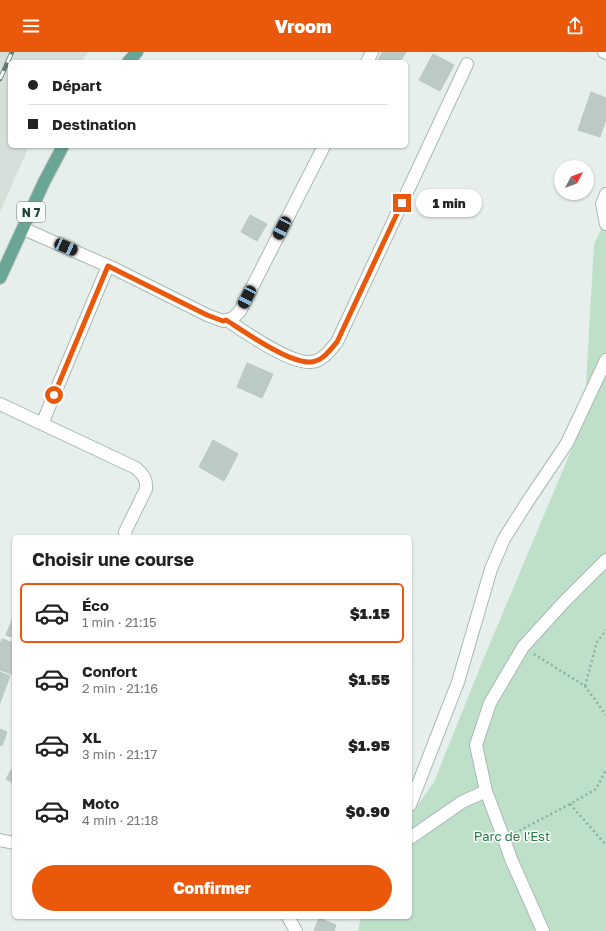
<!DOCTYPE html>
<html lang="fr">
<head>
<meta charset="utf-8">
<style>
  body { margin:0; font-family:"Golos Text",sans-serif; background:#f2f2f2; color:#222; height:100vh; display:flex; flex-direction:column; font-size:15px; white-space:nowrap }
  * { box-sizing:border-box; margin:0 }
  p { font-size:13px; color:#767676 }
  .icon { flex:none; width:22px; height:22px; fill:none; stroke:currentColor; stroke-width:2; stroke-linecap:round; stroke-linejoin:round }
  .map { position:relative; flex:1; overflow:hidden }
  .details { position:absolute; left:12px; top:483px; width:400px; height:384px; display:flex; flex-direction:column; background:#fff; border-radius:6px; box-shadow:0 1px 3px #0004 }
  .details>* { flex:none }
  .banner { position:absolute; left:8px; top:8px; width:400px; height:88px; border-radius:6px; box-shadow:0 1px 3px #0004; display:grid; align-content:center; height:88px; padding:0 20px; background:#fff }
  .needle { width:26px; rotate:49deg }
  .fabs { position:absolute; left:554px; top:108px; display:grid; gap:8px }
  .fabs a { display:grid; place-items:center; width:40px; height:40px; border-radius:50%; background:#fff; box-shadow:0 1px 3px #0004; font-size:20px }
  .end { position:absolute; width:18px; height:18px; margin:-9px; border:5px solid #ea580c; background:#fff; box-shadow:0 0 0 2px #fff }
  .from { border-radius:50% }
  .bubble { position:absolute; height:28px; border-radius:14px; background:#fff; box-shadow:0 1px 3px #0004; font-size:13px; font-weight:800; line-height:28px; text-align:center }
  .car { position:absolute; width:12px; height:24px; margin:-12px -6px; border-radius:5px; box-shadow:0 0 3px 1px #0007; background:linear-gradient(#222 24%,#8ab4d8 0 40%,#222 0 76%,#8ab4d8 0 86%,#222 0) }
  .banner b { display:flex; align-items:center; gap:14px; height:38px; font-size:15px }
  .banner b+b { border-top:1px solid #e0e0e0 }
  .banner i { width:10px; height:10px; background:#222 }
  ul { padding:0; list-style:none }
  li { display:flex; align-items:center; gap:12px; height:60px; margin:0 8px 6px; padding:0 12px; border:2px solid transparent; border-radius:6px }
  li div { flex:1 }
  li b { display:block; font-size:15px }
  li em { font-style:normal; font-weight:800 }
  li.selected { border-color:#ea580c }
  li>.icon { width:36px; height:36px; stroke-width:1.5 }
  h2 { padding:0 20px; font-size:18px; line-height:48px }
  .cta { display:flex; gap:8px; margin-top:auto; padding:8px 20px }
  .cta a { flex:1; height:46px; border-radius:24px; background:#ea580c; color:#fff; font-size:16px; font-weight:800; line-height:46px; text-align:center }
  header { display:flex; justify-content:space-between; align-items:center; height:52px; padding:0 20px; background:#ea580c; color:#fff; font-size:18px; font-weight:800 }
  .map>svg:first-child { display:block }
</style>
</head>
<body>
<header><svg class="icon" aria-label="menu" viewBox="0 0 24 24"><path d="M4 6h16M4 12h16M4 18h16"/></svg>Vroom<svg class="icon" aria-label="share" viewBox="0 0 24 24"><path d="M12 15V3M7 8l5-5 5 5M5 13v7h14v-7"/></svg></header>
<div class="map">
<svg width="606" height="879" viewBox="0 0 606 879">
  <rect width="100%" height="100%" fill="#e6efeb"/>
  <!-- built -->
  <path fill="#d4dfda" d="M0,0H88L81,10H10V94H29L0,160Z"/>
  <!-- green -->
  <path fill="#bfe0c8" d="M606,168V879H358L361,865H410V764L434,730L483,608L584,368L594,192Z"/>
  <!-- building -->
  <path fill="#bbcac4" stroke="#b8c9c2" d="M382,0H406L400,10H381L378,8Z
    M433,2L454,13L440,39L419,28Z
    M591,40L606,46V67L600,85L578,78Z
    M250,163L267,172L257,189L241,180Z
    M247,311L273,322L262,346L237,335Z
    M213,388L238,402L224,429L199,415Z
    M14,563V586L6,583Z
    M2,587L14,591V623L0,618V592Z
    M0,620L10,624L0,651Z
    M0,677L7,680L2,694L0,693Z
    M11,718L14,719V731L6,727Z
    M319,866L336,873L334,879H314Z"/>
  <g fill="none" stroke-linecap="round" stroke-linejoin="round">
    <defs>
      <path id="street" d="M604,0L606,1
        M367,10L372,0
        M606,142L602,152L606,172
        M24,177L115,217L207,263L223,269L233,266L240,259L324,94
        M227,268C245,280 290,312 311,310C323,309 330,298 337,290L467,12
        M0,352L136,416C143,423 147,426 146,437L125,480L126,485
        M42,372L108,214
        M410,753L458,630L491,517L504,487L526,452L567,391L606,308
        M410,786L462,750L486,739
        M0,788L14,791
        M288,865L296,879
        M543,879L511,807L504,787L486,739L476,693L490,651L523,595L563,551L606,508"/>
      <path id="primary" d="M128,10L137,0
        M0,226L44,130L63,94"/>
    </defs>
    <!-- street casing -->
    <use href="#street" stroke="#a8b8b2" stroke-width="14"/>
    <!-- primary casing -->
    <use href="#primary" stroke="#c2cac8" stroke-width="14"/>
    <!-- path -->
    <path stroke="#86b3a5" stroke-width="2.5" stroke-dasharray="2 3" stroke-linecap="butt" d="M534,602L585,634L606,663
      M585,634L597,590L606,578
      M570,752L606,793
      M515,781L570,752L596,737L606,718"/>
    <!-- street -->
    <use href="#street" stroke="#fff" stroke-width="12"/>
    <!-- primary -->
    <use href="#primary" stroke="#6aa596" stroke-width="12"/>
    <defs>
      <path id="rail" d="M0,27L12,0"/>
    </defs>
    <!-- rail casing -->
    <use href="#rail" stroke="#5f7d75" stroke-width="4.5"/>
    <!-- rail -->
    <use href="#rail" stroke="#f7fbf9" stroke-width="3" stroke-dasharray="9" stroke-linecap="butt"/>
  </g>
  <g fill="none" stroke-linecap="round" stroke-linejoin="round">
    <!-- route -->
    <path stroke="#ea580c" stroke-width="5" d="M54,343L108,214L207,263L223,269L226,268C245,280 290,312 311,310C323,309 330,298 337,290L402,151"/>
  </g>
  <g text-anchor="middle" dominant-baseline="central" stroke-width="3" stroke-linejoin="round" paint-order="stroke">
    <!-- shield labels -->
    <rect fill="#f7fbf9" stroke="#637a73" stroke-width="1" x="17" y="150" width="28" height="20" rx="3"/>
    <g font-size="12" font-weight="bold" fill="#24423a">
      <text x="31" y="160">N 7</text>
    </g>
    <!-- park labels -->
    <g font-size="13" fill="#2d7a4b" stroke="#f7fbf9">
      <text x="512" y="784">Parc de l'Est</text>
    </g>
  </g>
</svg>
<div class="fabs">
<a><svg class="needle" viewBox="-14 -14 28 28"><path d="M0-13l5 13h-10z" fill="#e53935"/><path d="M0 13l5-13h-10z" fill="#767676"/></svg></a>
</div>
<i class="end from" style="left:54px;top:343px"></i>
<i class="end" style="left:402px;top:151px"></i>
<div class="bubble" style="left:416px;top:137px;width:66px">1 min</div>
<i class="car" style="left:282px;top:176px;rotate:207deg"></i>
<i class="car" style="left:66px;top:195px;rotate:114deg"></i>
<i class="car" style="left:247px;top:245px;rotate:207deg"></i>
<div class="banner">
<b><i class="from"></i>Départ</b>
<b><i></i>Destination</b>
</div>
<section class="details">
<h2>Choisir une course</h2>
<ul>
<li class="selected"><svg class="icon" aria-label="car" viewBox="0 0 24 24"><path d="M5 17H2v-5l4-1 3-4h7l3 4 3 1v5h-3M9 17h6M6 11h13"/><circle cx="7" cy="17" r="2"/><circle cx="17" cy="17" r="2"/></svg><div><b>Éco</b><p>1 min · 21:15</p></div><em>$1.15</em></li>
<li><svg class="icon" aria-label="car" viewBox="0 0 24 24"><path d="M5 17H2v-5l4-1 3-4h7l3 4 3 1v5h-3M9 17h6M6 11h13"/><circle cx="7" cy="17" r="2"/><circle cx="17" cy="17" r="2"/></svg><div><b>Confort</b><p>2 min · 21:16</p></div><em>$1.55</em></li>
<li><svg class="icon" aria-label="car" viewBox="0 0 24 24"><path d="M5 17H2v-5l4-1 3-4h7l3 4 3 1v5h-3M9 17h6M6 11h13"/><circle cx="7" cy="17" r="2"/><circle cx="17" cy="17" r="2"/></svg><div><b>XL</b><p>3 min · 21:17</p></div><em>$1.95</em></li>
<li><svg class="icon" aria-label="car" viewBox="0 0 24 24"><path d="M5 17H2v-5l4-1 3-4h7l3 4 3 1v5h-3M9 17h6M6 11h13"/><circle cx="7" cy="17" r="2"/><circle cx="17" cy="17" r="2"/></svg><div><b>Moto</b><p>4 min · 21:18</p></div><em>$0.90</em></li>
</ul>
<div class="cta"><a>Confirmer</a></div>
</section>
</div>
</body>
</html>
